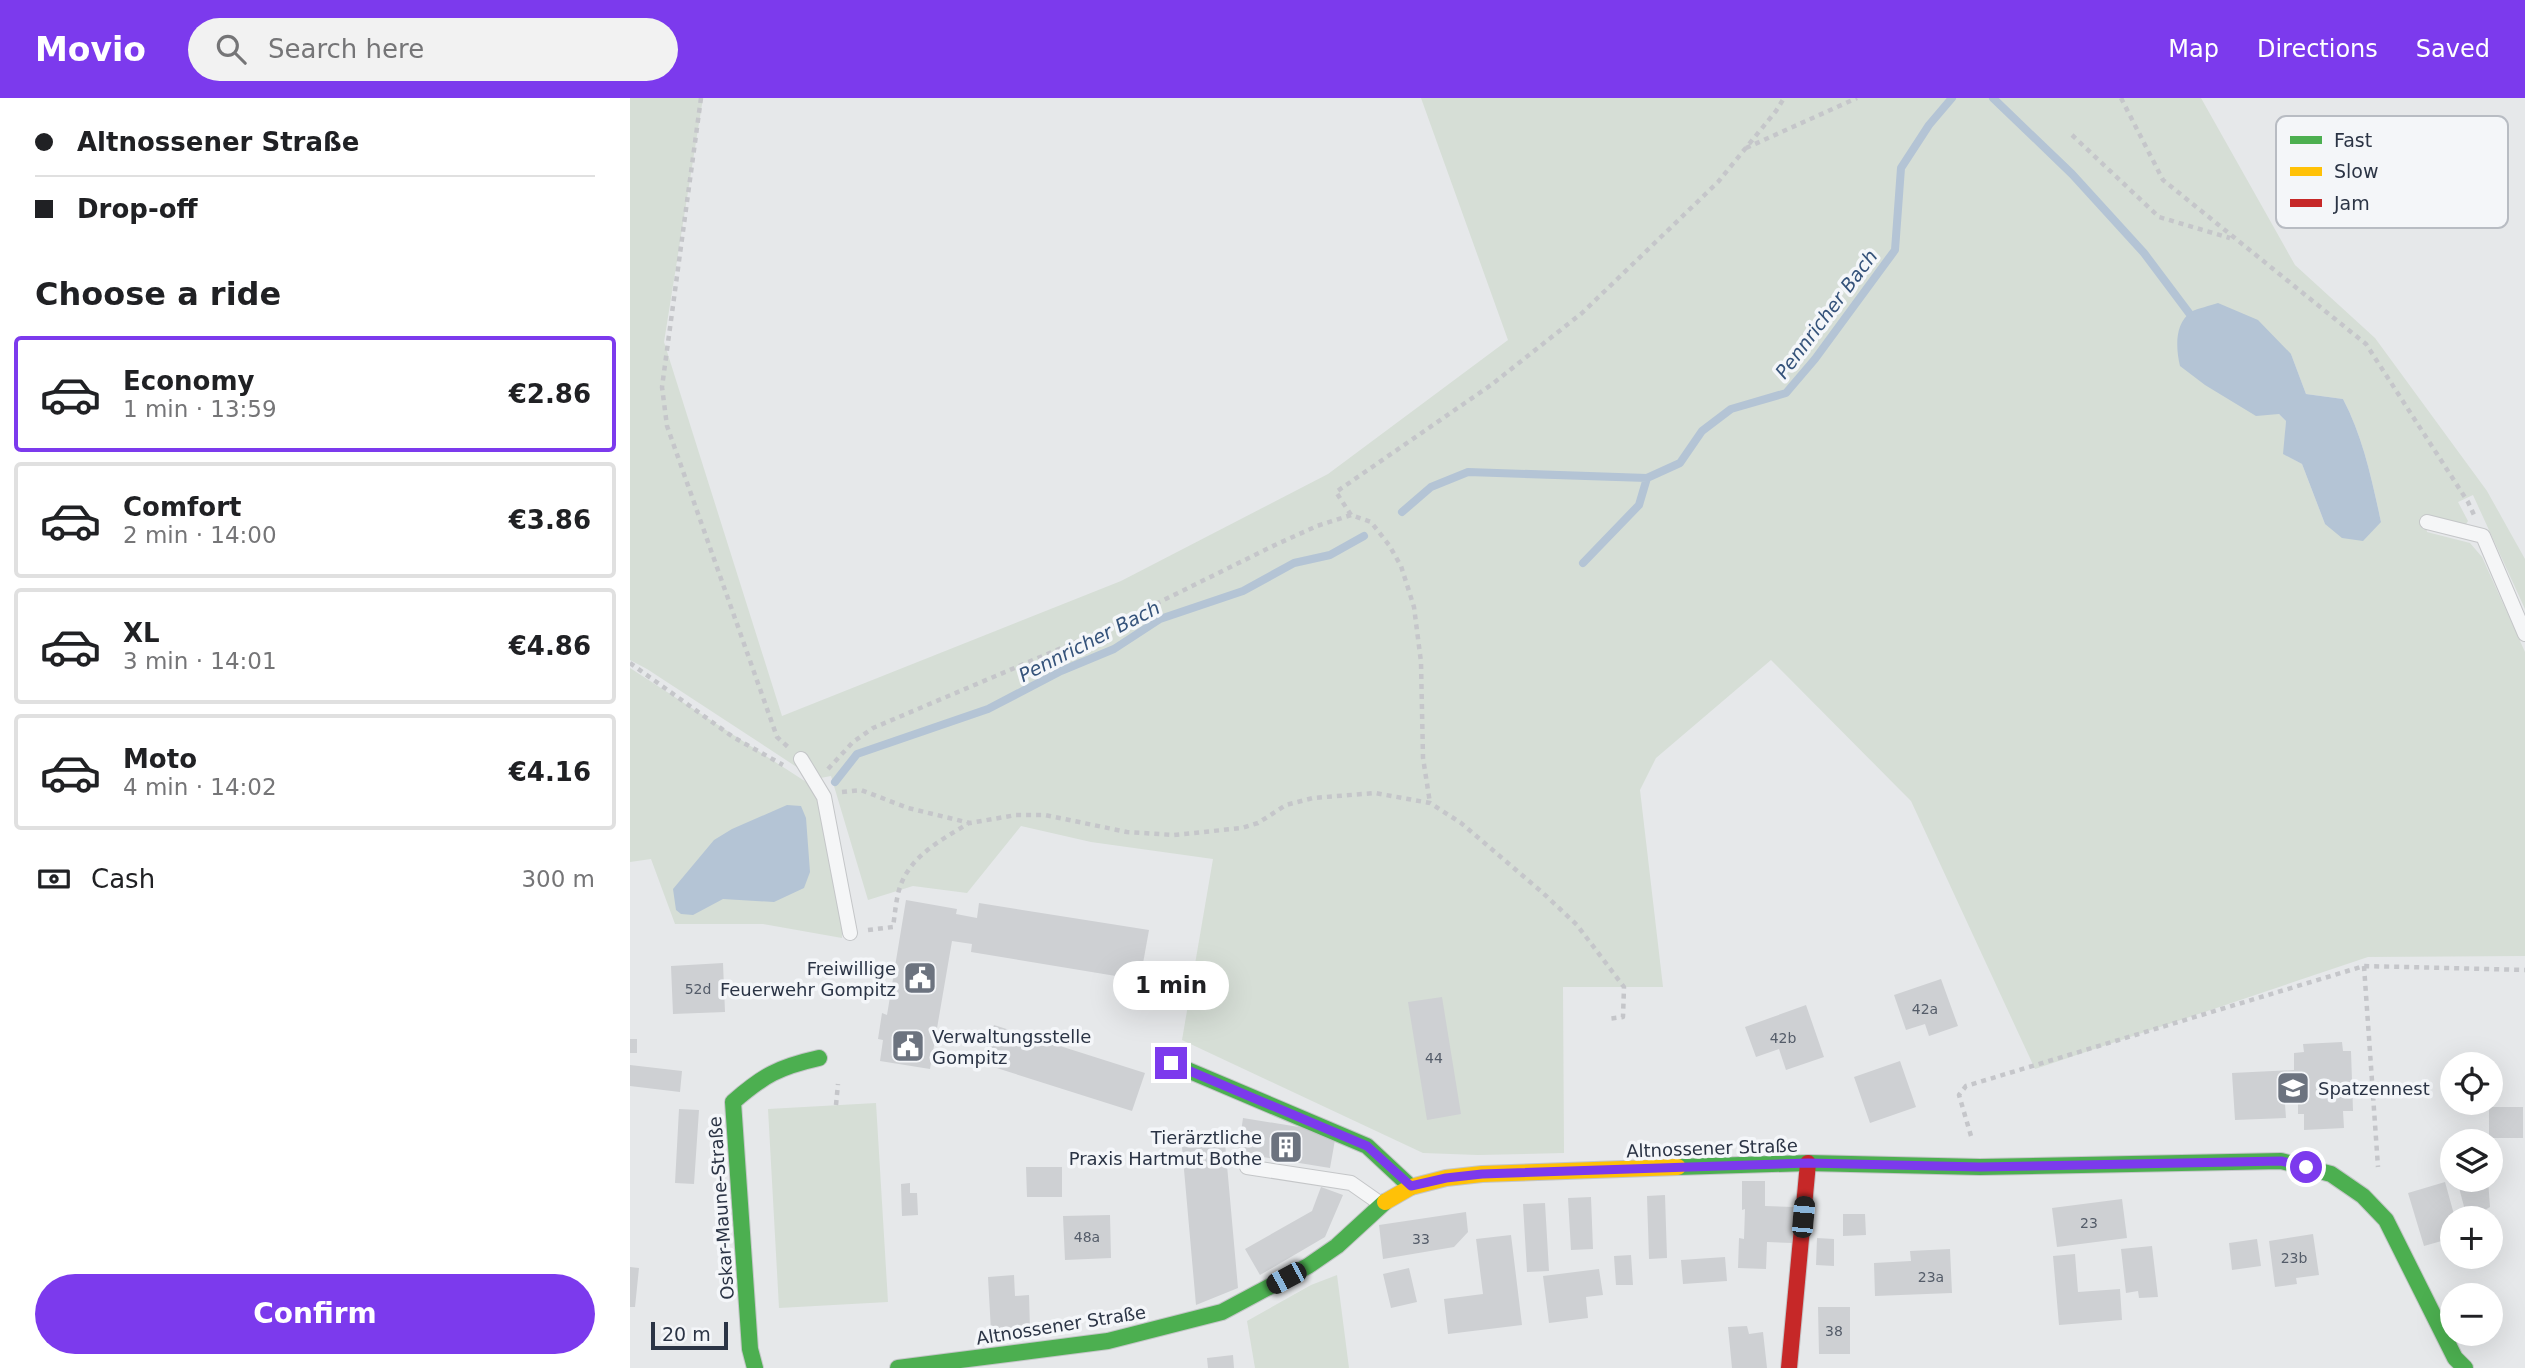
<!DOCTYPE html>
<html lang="en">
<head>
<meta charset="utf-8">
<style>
  body { margin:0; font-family:"DejaVu Sans",sans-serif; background:#f2f2f2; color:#202124; height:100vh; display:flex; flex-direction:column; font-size:26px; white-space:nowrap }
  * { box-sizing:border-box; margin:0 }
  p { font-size:23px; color:#757577 }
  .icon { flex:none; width:38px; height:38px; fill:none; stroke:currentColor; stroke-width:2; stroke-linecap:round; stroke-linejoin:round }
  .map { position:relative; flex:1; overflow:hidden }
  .side { display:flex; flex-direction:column; background:#fff; width:630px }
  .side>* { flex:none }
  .guide { display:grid; align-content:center; height:154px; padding:0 35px; background:#fff }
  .buttons { position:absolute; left:1810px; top:954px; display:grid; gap:14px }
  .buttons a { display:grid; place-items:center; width:63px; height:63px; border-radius:50%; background:#fff; box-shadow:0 7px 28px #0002; font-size:35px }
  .scale { position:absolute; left:21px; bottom:18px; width:77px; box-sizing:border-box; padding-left:7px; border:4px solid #2b3445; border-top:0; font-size:19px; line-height:24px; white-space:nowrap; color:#2b3445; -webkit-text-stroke:5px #f4f6f9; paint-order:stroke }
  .end { position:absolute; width:32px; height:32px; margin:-16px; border:9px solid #7c3aed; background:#fff; box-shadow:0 0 0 4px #fff }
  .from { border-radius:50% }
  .bubble { position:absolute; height:49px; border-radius:24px; background:#fff; box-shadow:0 7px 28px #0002; font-size:23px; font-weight:600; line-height:49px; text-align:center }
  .car { position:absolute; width:21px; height:42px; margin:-21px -10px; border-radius:9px; box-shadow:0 0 5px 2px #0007; background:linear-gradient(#222 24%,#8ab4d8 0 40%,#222 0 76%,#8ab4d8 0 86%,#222 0) }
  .guide b { display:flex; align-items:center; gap:24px; height:66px; font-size:26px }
  .guide b+b { border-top:2px solid #e0e0e0 }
  .guide i { width:18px; height:18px; background:#202124 }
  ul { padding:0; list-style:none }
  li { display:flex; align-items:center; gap:21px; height:116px; margin:0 14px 10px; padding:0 21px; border:4px solid #e0e0e0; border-radius:7px }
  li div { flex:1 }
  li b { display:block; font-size:26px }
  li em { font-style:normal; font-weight:600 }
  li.on { border-color:#7c3aed }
  li>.icon { width:63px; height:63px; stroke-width:1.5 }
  h2 { padding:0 35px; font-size:32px; line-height:84px }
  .pay { display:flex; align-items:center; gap:18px; height:77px; padding:0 35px; font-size:26px }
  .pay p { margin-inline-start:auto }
  .action { display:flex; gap:14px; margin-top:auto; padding:14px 35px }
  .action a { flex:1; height:80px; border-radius:42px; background:#7c3aed; color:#fff; font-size:28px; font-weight:600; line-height:80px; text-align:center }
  header { display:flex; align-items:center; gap:42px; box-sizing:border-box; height:98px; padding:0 35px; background:#7c3aed; color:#fff }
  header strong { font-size:33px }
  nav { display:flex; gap:38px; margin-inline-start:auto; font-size:24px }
  .search { width:490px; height:63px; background:#f2f2f2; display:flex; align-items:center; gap:18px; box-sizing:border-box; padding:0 24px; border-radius:38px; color:#757577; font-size:26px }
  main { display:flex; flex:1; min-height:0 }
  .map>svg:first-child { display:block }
</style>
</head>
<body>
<header>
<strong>Movio</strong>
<div class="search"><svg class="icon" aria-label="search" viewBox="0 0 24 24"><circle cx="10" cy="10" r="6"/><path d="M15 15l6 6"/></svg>Search here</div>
<nav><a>Map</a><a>Directions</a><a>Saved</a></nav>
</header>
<main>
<section class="side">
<div class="guide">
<b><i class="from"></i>Altnossener Straße</b>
<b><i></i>Drop-off</b>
</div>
<h2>Choose a ride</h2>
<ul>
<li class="on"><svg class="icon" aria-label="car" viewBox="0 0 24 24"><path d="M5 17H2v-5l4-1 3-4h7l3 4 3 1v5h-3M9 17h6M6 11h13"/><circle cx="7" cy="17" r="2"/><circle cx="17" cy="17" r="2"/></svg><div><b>Economy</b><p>1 min · 13:59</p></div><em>€2.86</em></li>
<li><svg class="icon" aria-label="car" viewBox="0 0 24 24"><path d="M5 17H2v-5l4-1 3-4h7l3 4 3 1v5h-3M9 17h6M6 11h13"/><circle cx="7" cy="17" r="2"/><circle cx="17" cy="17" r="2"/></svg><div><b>Comfort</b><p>2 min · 14:00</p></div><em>€3.86</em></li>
<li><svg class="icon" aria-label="car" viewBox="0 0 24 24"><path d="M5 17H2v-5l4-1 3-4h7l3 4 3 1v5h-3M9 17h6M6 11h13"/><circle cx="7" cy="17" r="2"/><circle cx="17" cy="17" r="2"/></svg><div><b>XL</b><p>3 min · 14:01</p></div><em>€4.86</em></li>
<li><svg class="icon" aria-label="car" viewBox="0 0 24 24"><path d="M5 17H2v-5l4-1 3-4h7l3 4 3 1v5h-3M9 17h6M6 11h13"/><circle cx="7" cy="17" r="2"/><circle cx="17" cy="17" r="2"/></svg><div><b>Moto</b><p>4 min · 14:02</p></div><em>€4.16</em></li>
</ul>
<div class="pay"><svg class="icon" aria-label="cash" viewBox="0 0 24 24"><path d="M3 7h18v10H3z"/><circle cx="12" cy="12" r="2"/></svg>Cash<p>300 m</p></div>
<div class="action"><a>Confirm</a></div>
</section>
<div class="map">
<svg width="1895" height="1270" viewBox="0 0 1895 1270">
  <rect width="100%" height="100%" fill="#e6e8ea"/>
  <!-- green -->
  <path fill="#d6ded6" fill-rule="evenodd" d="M0,0H73L34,244L152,618L491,483L698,376L878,242L791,0H1571L1665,167L1745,240L1857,393L1895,461V511L1843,397L1828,404L1838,423L1836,426L1795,417L1797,434L1840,445L1852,459L1895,554V858L1738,859L1405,971L1281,703L1141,562L1026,660L1010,692L1033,889H933L934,1055L848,1057L793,1055L552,942L583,761L461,744L391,728L337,795L283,788L238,802L201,678L185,681L17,571L0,562ZM1661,256L1676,296L1713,301C1733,339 1742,382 1751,424L1695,426L1672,366L1654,356L1656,323L1649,316Z
    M0,570L187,691L212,823V840L133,826H45L21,761L0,764Z
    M246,1005L258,1204L149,1210L138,1011Z
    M707,1177L719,1270H625L617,1223L681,1187Z"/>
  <!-- water -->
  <path fill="#b4c4d5" d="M1588,205L1628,222L1661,256L1676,296L1713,301C1733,339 1742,382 1751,424L1733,443L1712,440L1695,426L1672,366L1653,356L1656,323L1649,316L1626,318L1575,287L1550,268C1546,251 1544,226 1561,214C1568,210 1580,208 1588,205Z
    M157,707L171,708L176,720L180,774L174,790L144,804L93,801L63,817L51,816L46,812L43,791L84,742L102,731Z"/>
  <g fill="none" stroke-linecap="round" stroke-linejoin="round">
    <!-- stream -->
    <path stroke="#b4c4d5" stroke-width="8" d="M1363,0L1442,76L1514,155L1559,215
      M772,414L801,389L838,374L1017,380L1050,365L1072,333L1101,311L1156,295L1185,261L1265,152L1271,70L1299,27L1322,0
      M953,465L1009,407L1017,380
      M205,684L227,656L358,611L431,573L484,551L530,521L613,493L664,465L700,457L734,438"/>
  </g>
  <!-- building -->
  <path fill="#ced0d3" d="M276,802L327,811L326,816L347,820L349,805L519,832L510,882L341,854L342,846L322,843L300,971L250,963L253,942L248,941L252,915L257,917Z
    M93,865L95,914L43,916L41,868Z
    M1311,881L1328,928L1299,938L1295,926L1276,932L1264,897Z
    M812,899L831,1016L797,1022L778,904Z
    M1176,907L1194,959L1156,972L1149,951L1126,959L1115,929Z
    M364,927L515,975L502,1013L351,965Z
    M0,941H7V955H0Z
    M1712,944L1713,953H1721L1723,1013H1713L1714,1030L1674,1032V1016H1668V1005L1655,1006L1656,1020L1605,1022L1602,975L1664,972V955L1674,954L1673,946Z
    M1270,963L1286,1009L1240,1025L1224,979Z
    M0,967L52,973L50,994L0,988Z
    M1859,1009H1893V1040H1859Z
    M49,1011L69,1012L64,1086L45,1085Z
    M613,1020L681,1031L705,1042L700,1070L608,1055Z
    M595,1045L608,1190L566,1207L552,1049Z
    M396,1069H432V1099H397Z
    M1827,1082H1858L1860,1109L1855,1112L1856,1120H1837Z
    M1112,1083H1135V1108L1164,1109L1163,1145L1137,1144L1136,1171L1108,1170L1109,1140L1114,1141L1115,1111L1112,1112Z
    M1815,1084L1825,1120H1822V1140L1794,1148L1778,1095Z
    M280,1085V1095H287L288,1117L272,1118L271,1086Z
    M691,1089L713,1097L695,1139L630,1177L615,1151L682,1113Z
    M1035,1097L1037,1160L1019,1161L1017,1098Z
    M961,1099L963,1151L941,1152L938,1100Z
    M1492,1101L1497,1140L1427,1149L1422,1110Z
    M915,1105L919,1173L897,1174L893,1106Z
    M836,1114L838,1134L824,1149L753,1161L749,1127Z
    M1213,1116H1235L1236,1137L1213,1138Z
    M480,1117L481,1160L435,1162L433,1118Z
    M1683,1136L1689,1177L1666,1180L1667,1186L1645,1189L1639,1143Z
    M881,1137L892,1227L818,1236L814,1201L853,1196L846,1141Z
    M1187,1140L1204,1141V1168L1186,1167Z
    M1627,1141L1631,1168L1602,1172L1599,1145Z
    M1522,1148L1528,1199L1509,1200L1508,1193L1496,1195L1491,1151Z
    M1320,1151L1322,1195L1245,1198L1244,1165L1281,1163L1280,1153Z
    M1445,1156L1448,1194L1490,1191L1492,1222L1429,1227L1423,1158Z
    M1001,1157L1003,1187H986L984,1158Z
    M1095,1159L1097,1183L1053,1186L1051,1162Z
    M0,1169L9,1170L5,1209H0Z
    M779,1170L787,1204L761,1210L753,1176Z
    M969,1171L973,1197L956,1199L958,1220L919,1225L913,1178Z
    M384,1177L385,1198L399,1197L400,1231L361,1233L358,1179Z
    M1188,1209H1220V1256H1189Z
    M1117,1228L1119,1236L1133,1234L1137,1270H1102L1098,1229Z
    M603,1257L604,1270H578L577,1260Z"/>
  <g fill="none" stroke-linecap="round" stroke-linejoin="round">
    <defs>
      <path id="lane" d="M1797,424L1853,438L1895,536
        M171,661L194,699L220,835
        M617,1069L721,1085L751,1106"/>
      <path id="fast" d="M541,965L737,1048L781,1089
        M1048,1069L1178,1065L1350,1069L1651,1063L1701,1076L1733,1098L1756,1122L1825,1260L1835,1270
        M125,1270L120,1251L103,1004C134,977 149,969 189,960
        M268,1270L478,1243L592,1214L678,1168L707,1148L755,1104"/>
      <path id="slow" d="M755,1104L781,1089L816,1080L852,1076L1048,1069"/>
      <path id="jam" d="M1159,1270L1178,1065"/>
    </defs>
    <!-- lane casing -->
    <use href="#lane" stroke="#c4c6c8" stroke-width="16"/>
    <!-- fast casing -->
    <use href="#fast" stroke="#c4c6c8" stroke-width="18"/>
    <!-- slow casing -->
    <use href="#slow" stroke="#c4c6c8" stroke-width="18"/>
    <!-- jam casing -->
    <use href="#jam" stroke="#c4c6c8" stroke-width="18"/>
    <!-- path -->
    <path stroke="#c5c6ca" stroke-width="4.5" stroke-dasharray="5 5" stroke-linecap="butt" d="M71,0L32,289L37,328L147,639L158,649
      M1491,0L1533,82L1736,246L1838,404L1844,417
      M1442,37L1529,119L1600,140
      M1116,50L1227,0
      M721,417L706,394L861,287L952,215L1088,84L1146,13L1154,0
      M0,565L103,639L153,667
      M198,671L223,644L243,630L467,535L645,447L687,428L721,417L741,424L759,447L771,468L784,509L791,564L793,660L800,705
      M212,694L231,692L278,710L340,725L386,717H415L497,734L544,737L612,730L628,725L656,707L683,700L745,695L800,705L831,725L913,795L947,827L994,889L993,919L977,921
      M238,832L263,829C265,816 266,799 271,786C283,756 313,741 339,725
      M1734,868L1748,1069
      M206,1007L208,986
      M1341,1038L1329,997L1336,988L1734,868L1895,872"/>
    <!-- lane -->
    <use href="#lane" stroke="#f5f6f7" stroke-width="14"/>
    <!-- fast -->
    <use href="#fast" stroke="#4caf50" stroke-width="16"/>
    <!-- slow -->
    <use href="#slow" stroke="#ffc107" stroke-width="16"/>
    <!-- jam -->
    <use href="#jam" stroke="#c62828" stroke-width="16"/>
  </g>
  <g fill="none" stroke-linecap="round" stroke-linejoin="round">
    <!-- route -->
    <path stroke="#7c3aed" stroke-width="9" d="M541,965L737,1048L781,1088L816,1080L852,1076L1178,1065L1350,1069L1651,1063L1676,1069"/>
  </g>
  <!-- icons -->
  <defs>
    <symbol id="civic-square" viewBox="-11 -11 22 22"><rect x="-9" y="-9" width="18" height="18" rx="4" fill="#6c737f" stroke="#f4f6f9"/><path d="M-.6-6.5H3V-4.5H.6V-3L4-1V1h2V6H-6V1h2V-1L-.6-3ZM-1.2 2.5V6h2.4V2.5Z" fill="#fff"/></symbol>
    <symbol id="school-square" viewBox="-11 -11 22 22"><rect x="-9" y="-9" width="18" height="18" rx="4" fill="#6c737f" stroke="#f4f6f9"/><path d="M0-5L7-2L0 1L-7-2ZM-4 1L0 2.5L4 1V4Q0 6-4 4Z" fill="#fff"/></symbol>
    <symbol id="building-square" viewBox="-11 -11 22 22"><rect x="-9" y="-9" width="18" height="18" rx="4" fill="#6c737f" stroke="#f4f6f9"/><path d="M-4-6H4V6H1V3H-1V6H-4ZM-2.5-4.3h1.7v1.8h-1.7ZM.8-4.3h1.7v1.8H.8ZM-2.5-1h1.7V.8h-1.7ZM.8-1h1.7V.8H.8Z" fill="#fff"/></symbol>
  </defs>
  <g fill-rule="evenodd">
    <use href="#civic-square" x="271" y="861" width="38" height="38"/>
    <use href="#civic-square" x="259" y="929" width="38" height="38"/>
    <use href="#school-square" x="1644" y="971" width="38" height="38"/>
    <use href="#building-square" x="637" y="1030" width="38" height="38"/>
  </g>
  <g text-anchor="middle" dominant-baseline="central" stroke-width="7" stroke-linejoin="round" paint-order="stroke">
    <!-- number labels -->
    <g font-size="14" fill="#545c69">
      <text x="68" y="891">52d</text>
      <text x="1295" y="911">42a</text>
      <text x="1153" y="940">42b</text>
      <text x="804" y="960">44</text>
      <text x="1459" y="1125">23</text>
      <text x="457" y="1139">48a</text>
      <text x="791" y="1141">33</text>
      <text x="1664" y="1160">23b</text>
      <text x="1301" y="1179">23a</text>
      <text x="1204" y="1233">38</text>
    </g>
    <!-- poi labels -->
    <g font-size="18" fill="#2b3445" stroke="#f4f6f9" text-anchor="end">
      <text x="266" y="870">Freiwillige<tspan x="266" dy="21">Feuerwehr Gompitz</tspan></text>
      <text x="302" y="938" text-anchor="start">Verwaltungsstelle<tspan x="302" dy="21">Gompitz</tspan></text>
      <text x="1688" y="990" text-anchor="start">Spatzennest</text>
      <text x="632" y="1039">Tierärztliche<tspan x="632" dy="21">Praxis Hartmut Bothe</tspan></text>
    </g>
    <!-- street labels -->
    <g font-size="18" fill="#2b3445" stroke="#f4f6f9">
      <text transform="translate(1082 1050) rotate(-2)">Altnossener Straße</text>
      <text transform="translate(91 1110) rotate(-94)">Oskar-Maune-Straße</text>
      <text transform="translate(431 1227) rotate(-9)">Altnossener Straße</text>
    </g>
    <!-- water labels -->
    <g font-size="19" font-style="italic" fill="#34527a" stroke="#f4f6f9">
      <text transform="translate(1196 216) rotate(-53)">Pennricher Bach</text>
      <text transform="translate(459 543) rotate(-27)">Pennricher Bach</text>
    </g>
  </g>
  <!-- legend -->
  <rect x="1646" y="18" width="232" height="112" rx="10" fill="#f4f6f9" stroke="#b8bcc3" stroke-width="2"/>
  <rect x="1660" y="38" width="32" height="8" fill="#4caf50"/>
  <rect x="1660" y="69" width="32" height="9" fill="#ffc107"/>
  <rect x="1660" y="101" width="32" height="8" fill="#c62828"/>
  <g font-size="19" fill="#2b3445">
    <text x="1704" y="49">Fast</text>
    <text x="1704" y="80">Slow</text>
    <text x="1704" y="112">Jam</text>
  </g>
</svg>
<div class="buttons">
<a><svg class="icon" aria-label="locate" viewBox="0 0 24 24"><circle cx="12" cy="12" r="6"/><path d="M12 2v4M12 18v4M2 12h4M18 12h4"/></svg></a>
<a><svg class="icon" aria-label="layers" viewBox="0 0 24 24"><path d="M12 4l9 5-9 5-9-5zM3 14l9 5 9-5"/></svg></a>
<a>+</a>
<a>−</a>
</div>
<div class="scale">20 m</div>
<i class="end from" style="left:1676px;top:1069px"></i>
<i class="end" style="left:541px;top:965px"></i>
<div class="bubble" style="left:483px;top:863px;width:116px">1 min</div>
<i class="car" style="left:1173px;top:1119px;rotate:5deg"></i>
<i class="car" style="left:656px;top:1180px;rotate:242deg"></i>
</div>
</main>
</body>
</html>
